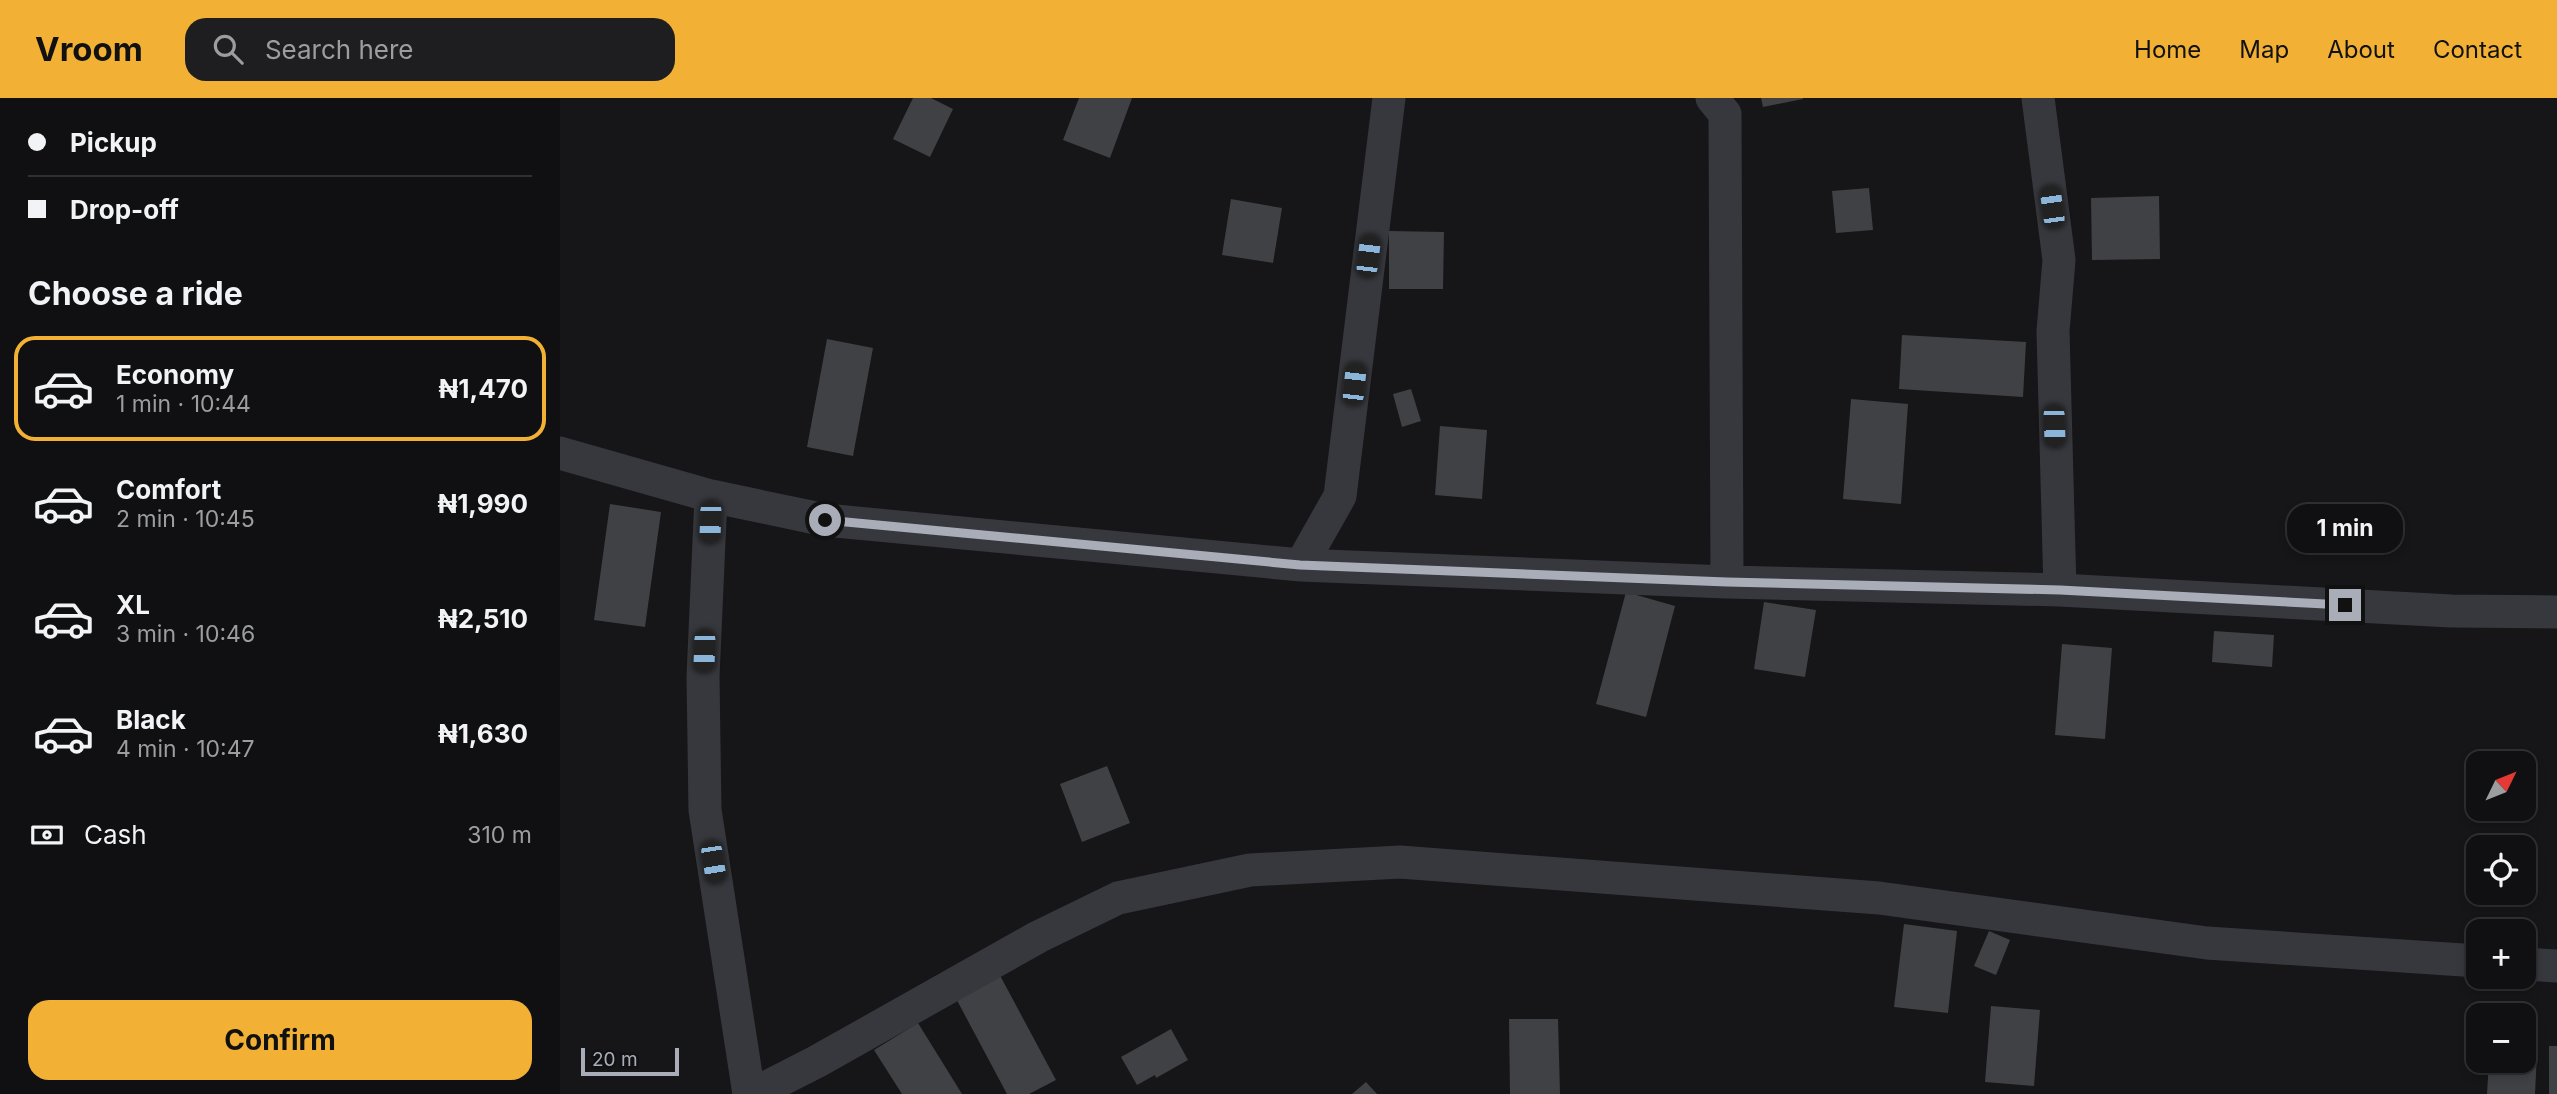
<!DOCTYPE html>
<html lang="en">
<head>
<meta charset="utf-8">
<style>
  body { margin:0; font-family:Inter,sans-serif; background:#1e1e20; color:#f1f3f6; height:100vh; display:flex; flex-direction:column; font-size:26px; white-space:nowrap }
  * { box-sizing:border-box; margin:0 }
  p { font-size:23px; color:#9c9d9f }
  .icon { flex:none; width:38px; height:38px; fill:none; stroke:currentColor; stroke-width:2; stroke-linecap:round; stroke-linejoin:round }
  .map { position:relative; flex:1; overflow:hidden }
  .details { display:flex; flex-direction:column; background:#101012; width:560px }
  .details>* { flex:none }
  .guide { display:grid; align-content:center; height:154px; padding:0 28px; background:#101012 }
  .needle { width:46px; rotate:47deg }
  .tools { position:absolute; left:1906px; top:653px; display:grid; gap:14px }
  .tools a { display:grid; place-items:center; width:70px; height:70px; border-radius:14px; background:#101012; box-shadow:0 4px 10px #0003,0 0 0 2px #303032; font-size:35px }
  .scale { position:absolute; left:21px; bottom:18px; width:98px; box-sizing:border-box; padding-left:7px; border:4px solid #a8adb8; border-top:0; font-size:19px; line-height:24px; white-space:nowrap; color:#a8adb8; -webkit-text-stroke:5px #111113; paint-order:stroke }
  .end { position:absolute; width:32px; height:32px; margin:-16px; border:9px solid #a8adb8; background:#111; box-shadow:0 0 0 4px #111 }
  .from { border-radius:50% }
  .bubble { position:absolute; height:49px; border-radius:21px; background:#101012; box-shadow:0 4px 10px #0003,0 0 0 2px #303032; font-size:23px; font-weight:700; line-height:49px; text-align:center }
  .car { position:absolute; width:21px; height:42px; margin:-21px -10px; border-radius:9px; box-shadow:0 0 5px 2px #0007; background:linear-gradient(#222 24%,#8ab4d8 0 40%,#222 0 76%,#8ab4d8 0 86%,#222 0) }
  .guide b { display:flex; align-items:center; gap:24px; height:66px; font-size:26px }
  .guide b+b { border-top:2px solid #303032 }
  .guide i { width:18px; height:18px; background:#f1f3f6 }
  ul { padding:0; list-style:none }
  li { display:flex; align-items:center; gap:21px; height:105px; margin:0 14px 10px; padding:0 14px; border:4px solid transparent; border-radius:21px }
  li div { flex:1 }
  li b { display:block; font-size:26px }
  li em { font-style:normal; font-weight:700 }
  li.current { border-color:#f2b134 }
  li>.icon { width:63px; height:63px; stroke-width:1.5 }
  h2 { padding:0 28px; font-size:32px; line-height:84px }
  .pay { display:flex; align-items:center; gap:18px; height:77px; padding:0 28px; font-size:26px }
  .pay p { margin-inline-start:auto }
  .action { display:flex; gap:14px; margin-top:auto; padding:14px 28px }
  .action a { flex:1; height:80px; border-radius:21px; background:#f2b134; color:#111; font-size:28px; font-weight:700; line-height:80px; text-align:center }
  header { display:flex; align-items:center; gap:42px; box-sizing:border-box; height:98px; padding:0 35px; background:#f2b134; color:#111 }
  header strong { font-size:33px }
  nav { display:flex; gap:38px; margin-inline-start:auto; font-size:24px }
  .search { width:490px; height:63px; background:#1e1e20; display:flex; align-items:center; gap:18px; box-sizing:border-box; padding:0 24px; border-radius:21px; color:#9c9d9f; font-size:26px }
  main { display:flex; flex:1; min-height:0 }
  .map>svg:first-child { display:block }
</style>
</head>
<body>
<header>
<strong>Vroom</strong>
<div class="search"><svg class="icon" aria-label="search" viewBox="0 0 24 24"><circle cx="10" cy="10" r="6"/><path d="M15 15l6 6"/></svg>Search here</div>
<nav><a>Home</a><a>Map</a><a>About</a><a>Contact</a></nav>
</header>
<main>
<section class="details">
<div class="guide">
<b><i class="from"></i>Pickup</b>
<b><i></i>Drop-off</b>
</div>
<h2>Choose a ride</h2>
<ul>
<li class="current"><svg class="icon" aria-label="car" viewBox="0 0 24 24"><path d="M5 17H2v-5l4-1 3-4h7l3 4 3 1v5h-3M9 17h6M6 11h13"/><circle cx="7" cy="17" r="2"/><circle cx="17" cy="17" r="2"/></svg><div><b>Economy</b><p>1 min · 10:44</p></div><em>₦1,470</em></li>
<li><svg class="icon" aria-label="car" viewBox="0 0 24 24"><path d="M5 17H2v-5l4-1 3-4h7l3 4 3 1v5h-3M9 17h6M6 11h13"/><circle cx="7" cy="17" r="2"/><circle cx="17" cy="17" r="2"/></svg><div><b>Comfort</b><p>2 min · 10:45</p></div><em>₦1,990</em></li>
<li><svg class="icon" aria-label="car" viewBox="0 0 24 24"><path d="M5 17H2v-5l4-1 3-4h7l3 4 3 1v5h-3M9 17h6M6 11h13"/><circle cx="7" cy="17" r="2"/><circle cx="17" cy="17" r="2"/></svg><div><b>XL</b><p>3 min · 10:46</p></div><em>₦2,510</em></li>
<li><svg class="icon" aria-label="car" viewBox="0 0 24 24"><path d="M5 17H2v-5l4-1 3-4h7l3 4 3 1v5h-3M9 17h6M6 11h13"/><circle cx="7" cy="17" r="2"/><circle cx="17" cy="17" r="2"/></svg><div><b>Black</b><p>4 min · 10:47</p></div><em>₦1,630</em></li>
</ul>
<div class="pay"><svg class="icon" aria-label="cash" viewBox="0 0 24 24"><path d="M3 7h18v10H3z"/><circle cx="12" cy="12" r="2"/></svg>Cash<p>310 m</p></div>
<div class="action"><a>Confirm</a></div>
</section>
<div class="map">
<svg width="1997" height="996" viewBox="0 0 1997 996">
  <rect width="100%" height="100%" fill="#161618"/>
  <!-- building -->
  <path fill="#404145" d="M353,0H371L393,11L370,59L333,41Z
    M519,0H572L550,60L503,42Z
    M1201,0H1243V1L1203,9Z
    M1309,90L1313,132L1276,135L1272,93Z
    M1599,98L1600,161L1532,162L1531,100Z
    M671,101L722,110L713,165L662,157Z
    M829,133L884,134L883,191H829Z
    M1342,237L1466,244L1463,299L1339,291Z
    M267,241L313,250L293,358L247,349Z
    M851,291L861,323L842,329L833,296Z
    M1291,301L1348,306L1341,406L1283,401Z
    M880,328L927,332L922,401L875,397Z
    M50,406L101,414L85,529L34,522Z
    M1066,494L1115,508L1086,619L1036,606Z
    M1204,504L1256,512L1245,579L1194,571Z
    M1654,533L1714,537L1712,569L1652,564Z
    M1502,546L1552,550L1545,641L1495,637Z
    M547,668L570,725L522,744L500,686Z
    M1344,826L1397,833L1388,915L1334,909Z
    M1429,833L1450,842L1436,877L1414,868Z
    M436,870L496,982L469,996H447L392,893Z
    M1431,908L1480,912L1474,988L1425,984Z
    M949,921H998L1000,996H950Z
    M358,925L402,996H342L314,952Z
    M611,931L628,962L596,980L595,977L577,987L561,959Z
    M1989,948H1997V996H1989Z
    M1964,953L1977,954L1975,996H1927L1929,962H1964Z
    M806,984L817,996H792Z"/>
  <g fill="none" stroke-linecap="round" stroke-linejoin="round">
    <!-- minor -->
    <path stroke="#37383d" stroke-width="33" d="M1152,0L1165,16L1167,484L1500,492L1891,513L1997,514
      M1478,0L1499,162L1493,233L1500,492
      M0,355L151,398L265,422L741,467L1167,484
      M151,398L143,579L145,712L189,996
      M741,467L780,398L829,0
      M1964,866L1997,868
      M193,996L256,964L478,839L558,800L690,772L840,764L1319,800L1647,845L1918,863"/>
  </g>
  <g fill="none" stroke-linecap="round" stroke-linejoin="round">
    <!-- route -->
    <path stroke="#a8adb8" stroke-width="9" d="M265,422L740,467L1167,484L1500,492L1785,507"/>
  </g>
</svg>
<div class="tools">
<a><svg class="needle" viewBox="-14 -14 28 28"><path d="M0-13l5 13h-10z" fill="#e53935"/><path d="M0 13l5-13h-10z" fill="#9c9d9f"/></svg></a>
<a><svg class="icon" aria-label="locate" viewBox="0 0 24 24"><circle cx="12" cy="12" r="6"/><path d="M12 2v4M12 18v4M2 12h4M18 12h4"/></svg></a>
<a>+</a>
<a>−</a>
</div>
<div class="scale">20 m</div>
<i class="end from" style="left:265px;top:422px"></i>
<i class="end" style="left:1785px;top:507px"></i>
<div class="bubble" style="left:1727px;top:406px;width:116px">1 min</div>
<i class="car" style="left:1492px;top:109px;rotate:352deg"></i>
<i class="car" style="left:808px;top:158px;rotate:7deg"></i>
<i class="car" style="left:794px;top:286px;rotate:6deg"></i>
<i class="car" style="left:1494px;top:328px;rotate:178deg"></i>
<i class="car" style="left:150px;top:424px;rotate:182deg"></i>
<i class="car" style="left:144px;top:553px;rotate:182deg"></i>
<i class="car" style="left:153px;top:764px;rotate:171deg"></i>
</div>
</main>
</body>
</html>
